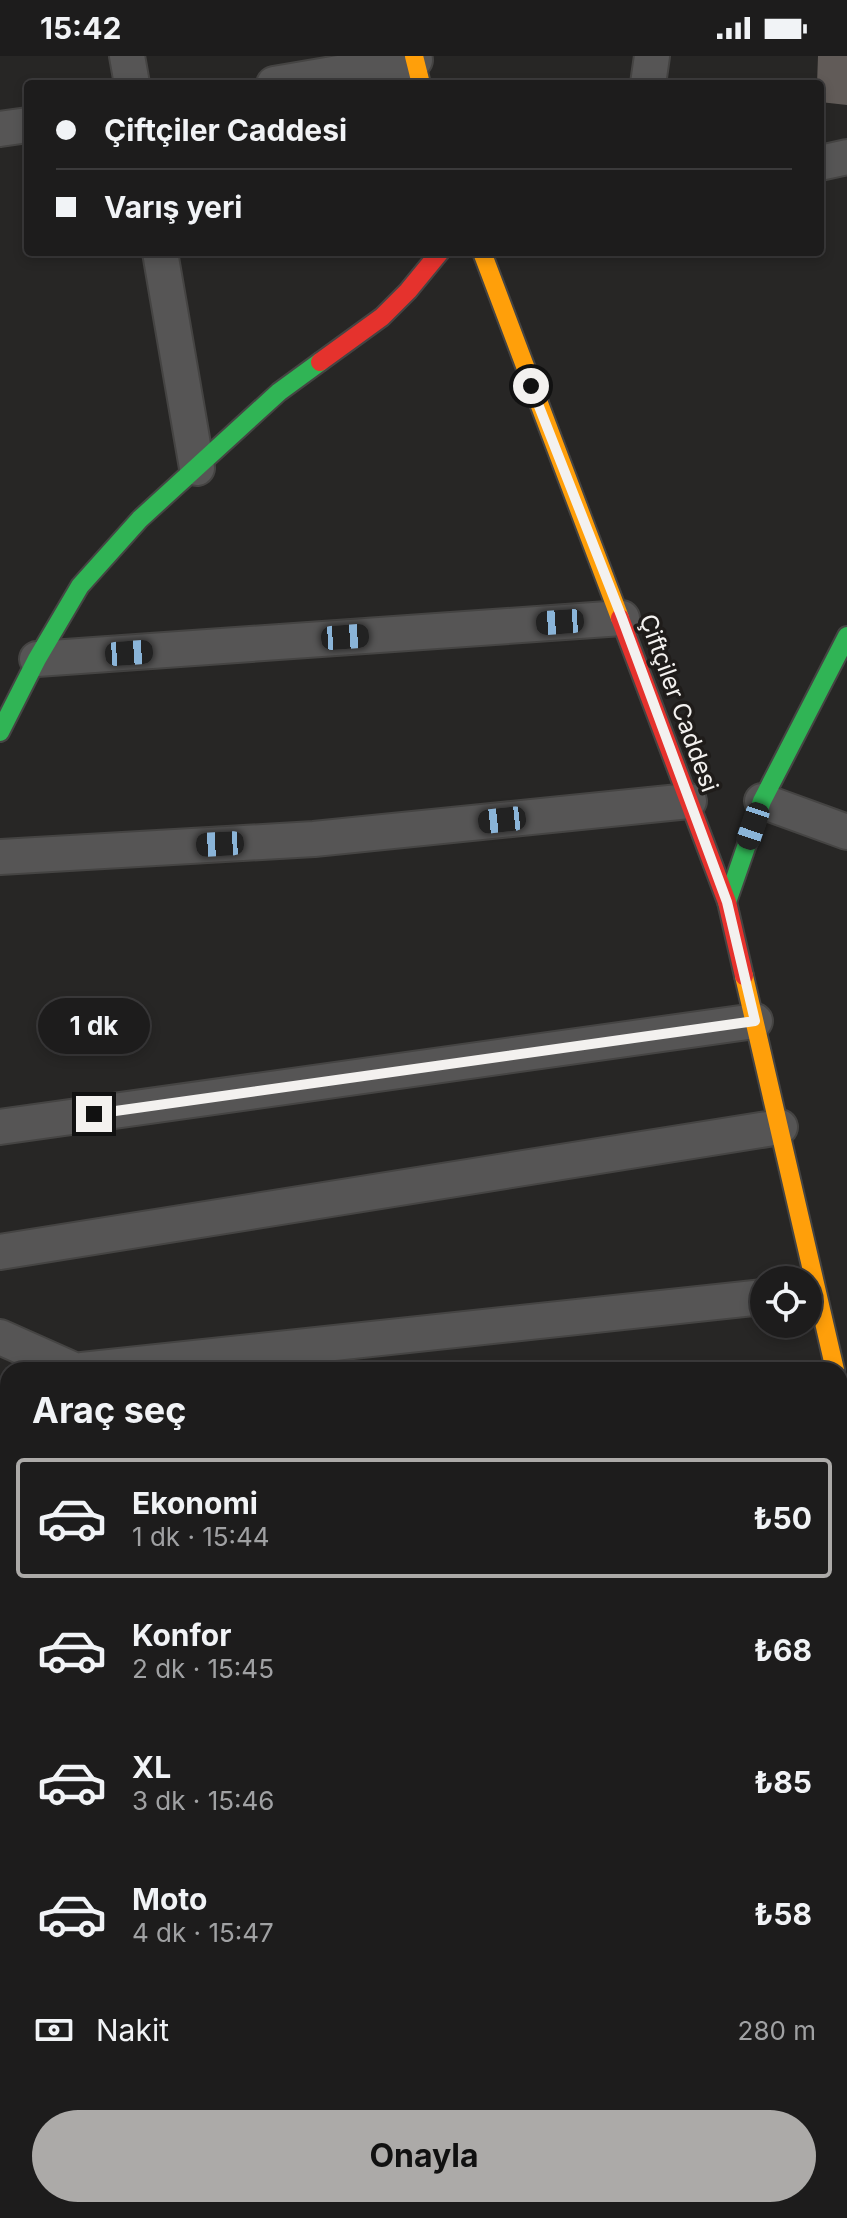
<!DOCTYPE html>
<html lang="tr">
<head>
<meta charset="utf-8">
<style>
  body { margin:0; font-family:Inter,sans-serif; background:#2a2929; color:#f1f3f6; height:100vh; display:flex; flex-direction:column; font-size:30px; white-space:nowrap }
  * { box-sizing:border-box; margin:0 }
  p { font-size:26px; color:#a0a1a3 }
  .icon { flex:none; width:44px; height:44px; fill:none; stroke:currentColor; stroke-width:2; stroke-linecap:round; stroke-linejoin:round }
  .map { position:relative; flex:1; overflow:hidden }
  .panel { position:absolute; left:0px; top:1306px; width:848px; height:856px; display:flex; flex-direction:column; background:#1d1c1c; border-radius:24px 24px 0 0; box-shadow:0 4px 12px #0003,0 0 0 2px #3b3a3b }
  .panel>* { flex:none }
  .banner { position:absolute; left:24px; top:24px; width:800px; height:176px; border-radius:8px; box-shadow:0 4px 12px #0003,0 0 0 2px #3b3a3b; display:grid; align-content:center; height:176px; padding:0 32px; background:#1d1c1c }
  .buttons { position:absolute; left:750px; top:1210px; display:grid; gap:16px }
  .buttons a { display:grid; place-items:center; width:72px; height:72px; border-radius:50%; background:#1d1c1c; box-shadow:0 4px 12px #0003,0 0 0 2px #3b3a3b; font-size:40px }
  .end { position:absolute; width:36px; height:36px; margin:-18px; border:10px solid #f3f1ef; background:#111; box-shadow:0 0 0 4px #111 }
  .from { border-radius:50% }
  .bubble { position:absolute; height:56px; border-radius:28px; background:#1d1c1c; box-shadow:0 4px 12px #0003,0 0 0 2px #3b3a3b; font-size:26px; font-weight:700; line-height:56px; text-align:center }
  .car { position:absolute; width:24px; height:48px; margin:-24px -12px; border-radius:10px; box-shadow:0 0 6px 2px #0007; background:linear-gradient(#222 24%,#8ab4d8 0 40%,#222 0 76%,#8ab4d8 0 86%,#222 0) }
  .banner b { display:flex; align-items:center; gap:28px; height:76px; font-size:30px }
  .banner b+b { border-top:2px solid #3b3a3b }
  .banner i { width:20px; height:20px; background:#f1f3f6 }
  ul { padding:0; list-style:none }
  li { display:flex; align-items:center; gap:24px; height:120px; margin:0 16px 12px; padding:0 16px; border:4px solid transparent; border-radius:8px }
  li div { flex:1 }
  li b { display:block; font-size:30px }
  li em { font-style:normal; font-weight:700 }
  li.selected { border-color:#acaaa8 }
  li>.icon { width:72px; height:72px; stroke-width:1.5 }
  h2 { padding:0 32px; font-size:36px; line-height:96px }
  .pay { display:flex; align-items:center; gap:20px; height:88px; padding:0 32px; font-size:30px }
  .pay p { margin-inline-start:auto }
  .action { display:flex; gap:16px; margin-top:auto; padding:16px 32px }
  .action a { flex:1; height:92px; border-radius:48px; background:#acaaa8; color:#111; font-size:32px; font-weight:700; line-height:92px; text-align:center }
  .status { display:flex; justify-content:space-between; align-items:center; height:56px; padding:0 40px; background:#1d1c1c; direction:ltr }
  .status svg { height:22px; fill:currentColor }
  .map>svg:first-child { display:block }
</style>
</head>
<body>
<div class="status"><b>15:42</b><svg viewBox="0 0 49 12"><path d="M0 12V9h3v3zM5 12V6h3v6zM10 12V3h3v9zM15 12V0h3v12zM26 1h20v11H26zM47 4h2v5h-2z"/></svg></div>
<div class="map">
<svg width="847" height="2162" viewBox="0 0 847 2162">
  <rect width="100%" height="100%" fill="#272625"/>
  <!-- building -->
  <path fill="#615b58" d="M818,0H847V49L820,46V28H817Z"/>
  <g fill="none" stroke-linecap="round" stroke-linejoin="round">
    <defs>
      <path id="street" d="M127,0L132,28
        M274,28L415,4
        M648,28L652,0
        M0,73L28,69
        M820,107L847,101
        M160,196L197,412
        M37,603L622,562
        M762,745L847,776
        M0,801L314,783L689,745
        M0,1071L755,965
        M0,1196L780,1071
        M0,1281L74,1314
        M82,1314L764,1241
        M840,1468L847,1467
        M0,1493L8,1499
        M840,1598H847
        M0,2051L8,2052
        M840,2093L847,2091
        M287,2154L288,2162
        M677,2154L679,2162
        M529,2162L562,2154"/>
      <path id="fast" d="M0,676L37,603L80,530L140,463L279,336L320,306
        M727,846L762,745L847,580"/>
      <path id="slow" d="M414,0L421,28
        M482,196L620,562
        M744,920L835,1314
        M840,1345L847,1384"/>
      <path id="jam" d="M320,306L382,261L408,235L440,196
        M620,562L727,846L744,920"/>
    </defs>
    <!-- street casing -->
    <use href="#street" stroke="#454443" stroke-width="38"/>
    <!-- fast casing -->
    <use href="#fast" stroke="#454443" stroke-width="22"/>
    <!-- slow casing -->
    <use href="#slow" stroke="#454443" stroke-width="22"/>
    <!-- jam casing -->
    <use href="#jam" stroke="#454443" stroke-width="22"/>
    <!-- street -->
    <use href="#street" stroke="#565555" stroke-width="34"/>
    <!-- fast -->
    <use href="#fast" stroke="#30b455" stroke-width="18"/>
    <!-- slow -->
    <use href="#slow" stroke="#ff9f0a" stroke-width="18"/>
    <!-- jam -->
    <use href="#jam" stroke="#e5322d" stroke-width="18"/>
  </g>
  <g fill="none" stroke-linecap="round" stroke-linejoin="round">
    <!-- route -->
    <path stroke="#f3f1ef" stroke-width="10" d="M94,1058L755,965L727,846L622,562L531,330"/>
  </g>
  <g text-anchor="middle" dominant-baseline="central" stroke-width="7" stroke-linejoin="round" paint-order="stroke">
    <!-- street labels -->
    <g font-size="24" fill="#f3f1ef" stroke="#1f1c1a">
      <text transform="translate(679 647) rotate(70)">Çiftçiler Caddesi</text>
    </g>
  </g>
</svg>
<div class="buttons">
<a><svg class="icon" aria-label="locate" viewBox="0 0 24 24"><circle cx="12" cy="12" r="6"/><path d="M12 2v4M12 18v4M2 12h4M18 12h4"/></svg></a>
</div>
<i class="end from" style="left:531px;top:330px"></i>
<i class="end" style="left:94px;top:1058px"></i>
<div class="bubble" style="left:38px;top:942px;width:112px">1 dk</div>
<i class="car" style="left:560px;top:566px;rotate:266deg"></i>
<i class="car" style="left:345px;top:581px;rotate:86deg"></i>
<i class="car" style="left:129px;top:597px;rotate:86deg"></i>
<i class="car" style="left:502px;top:764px;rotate:264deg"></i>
<i class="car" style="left:753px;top:770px;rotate:199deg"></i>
<i class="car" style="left:220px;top:788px;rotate:267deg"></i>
<div class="banner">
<b><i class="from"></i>Çiftçiler Caddesi</b>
<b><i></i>Varış yeri</b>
</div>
<section class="panel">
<h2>Araç seç</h2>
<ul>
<li class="selected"><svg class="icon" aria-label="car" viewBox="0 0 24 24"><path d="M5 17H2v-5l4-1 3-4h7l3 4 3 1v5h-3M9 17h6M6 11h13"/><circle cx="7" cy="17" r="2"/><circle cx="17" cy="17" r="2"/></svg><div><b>Ekonomi</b><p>1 dk · 15:44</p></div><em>₺50</em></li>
<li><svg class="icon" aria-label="car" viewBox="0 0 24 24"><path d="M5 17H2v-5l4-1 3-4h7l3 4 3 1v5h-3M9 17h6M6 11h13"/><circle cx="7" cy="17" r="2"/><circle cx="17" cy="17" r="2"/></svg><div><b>Konfor</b><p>2 dk · 15:45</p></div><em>₺68</em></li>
<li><svg class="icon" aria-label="car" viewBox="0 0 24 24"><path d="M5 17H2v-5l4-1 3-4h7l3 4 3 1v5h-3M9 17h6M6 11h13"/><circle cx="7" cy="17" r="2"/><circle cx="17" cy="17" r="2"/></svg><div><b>XL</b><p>3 dk · 15:46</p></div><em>₺85</em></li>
<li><svg class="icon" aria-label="car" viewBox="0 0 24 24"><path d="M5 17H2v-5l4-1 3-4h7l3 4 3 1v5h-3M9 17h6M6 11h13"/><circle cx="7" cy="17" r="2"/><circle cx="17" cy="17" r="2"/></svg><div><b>Moto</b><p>4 dk · 15:47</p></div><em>₺58</em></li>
</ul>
<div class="pay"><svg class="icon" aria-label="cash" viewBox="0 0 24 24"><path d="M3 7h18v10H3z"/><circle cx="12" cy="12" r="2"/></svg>Nakit<p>280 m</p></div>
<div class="action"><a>Onayla</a></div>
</section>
</div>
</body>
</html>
